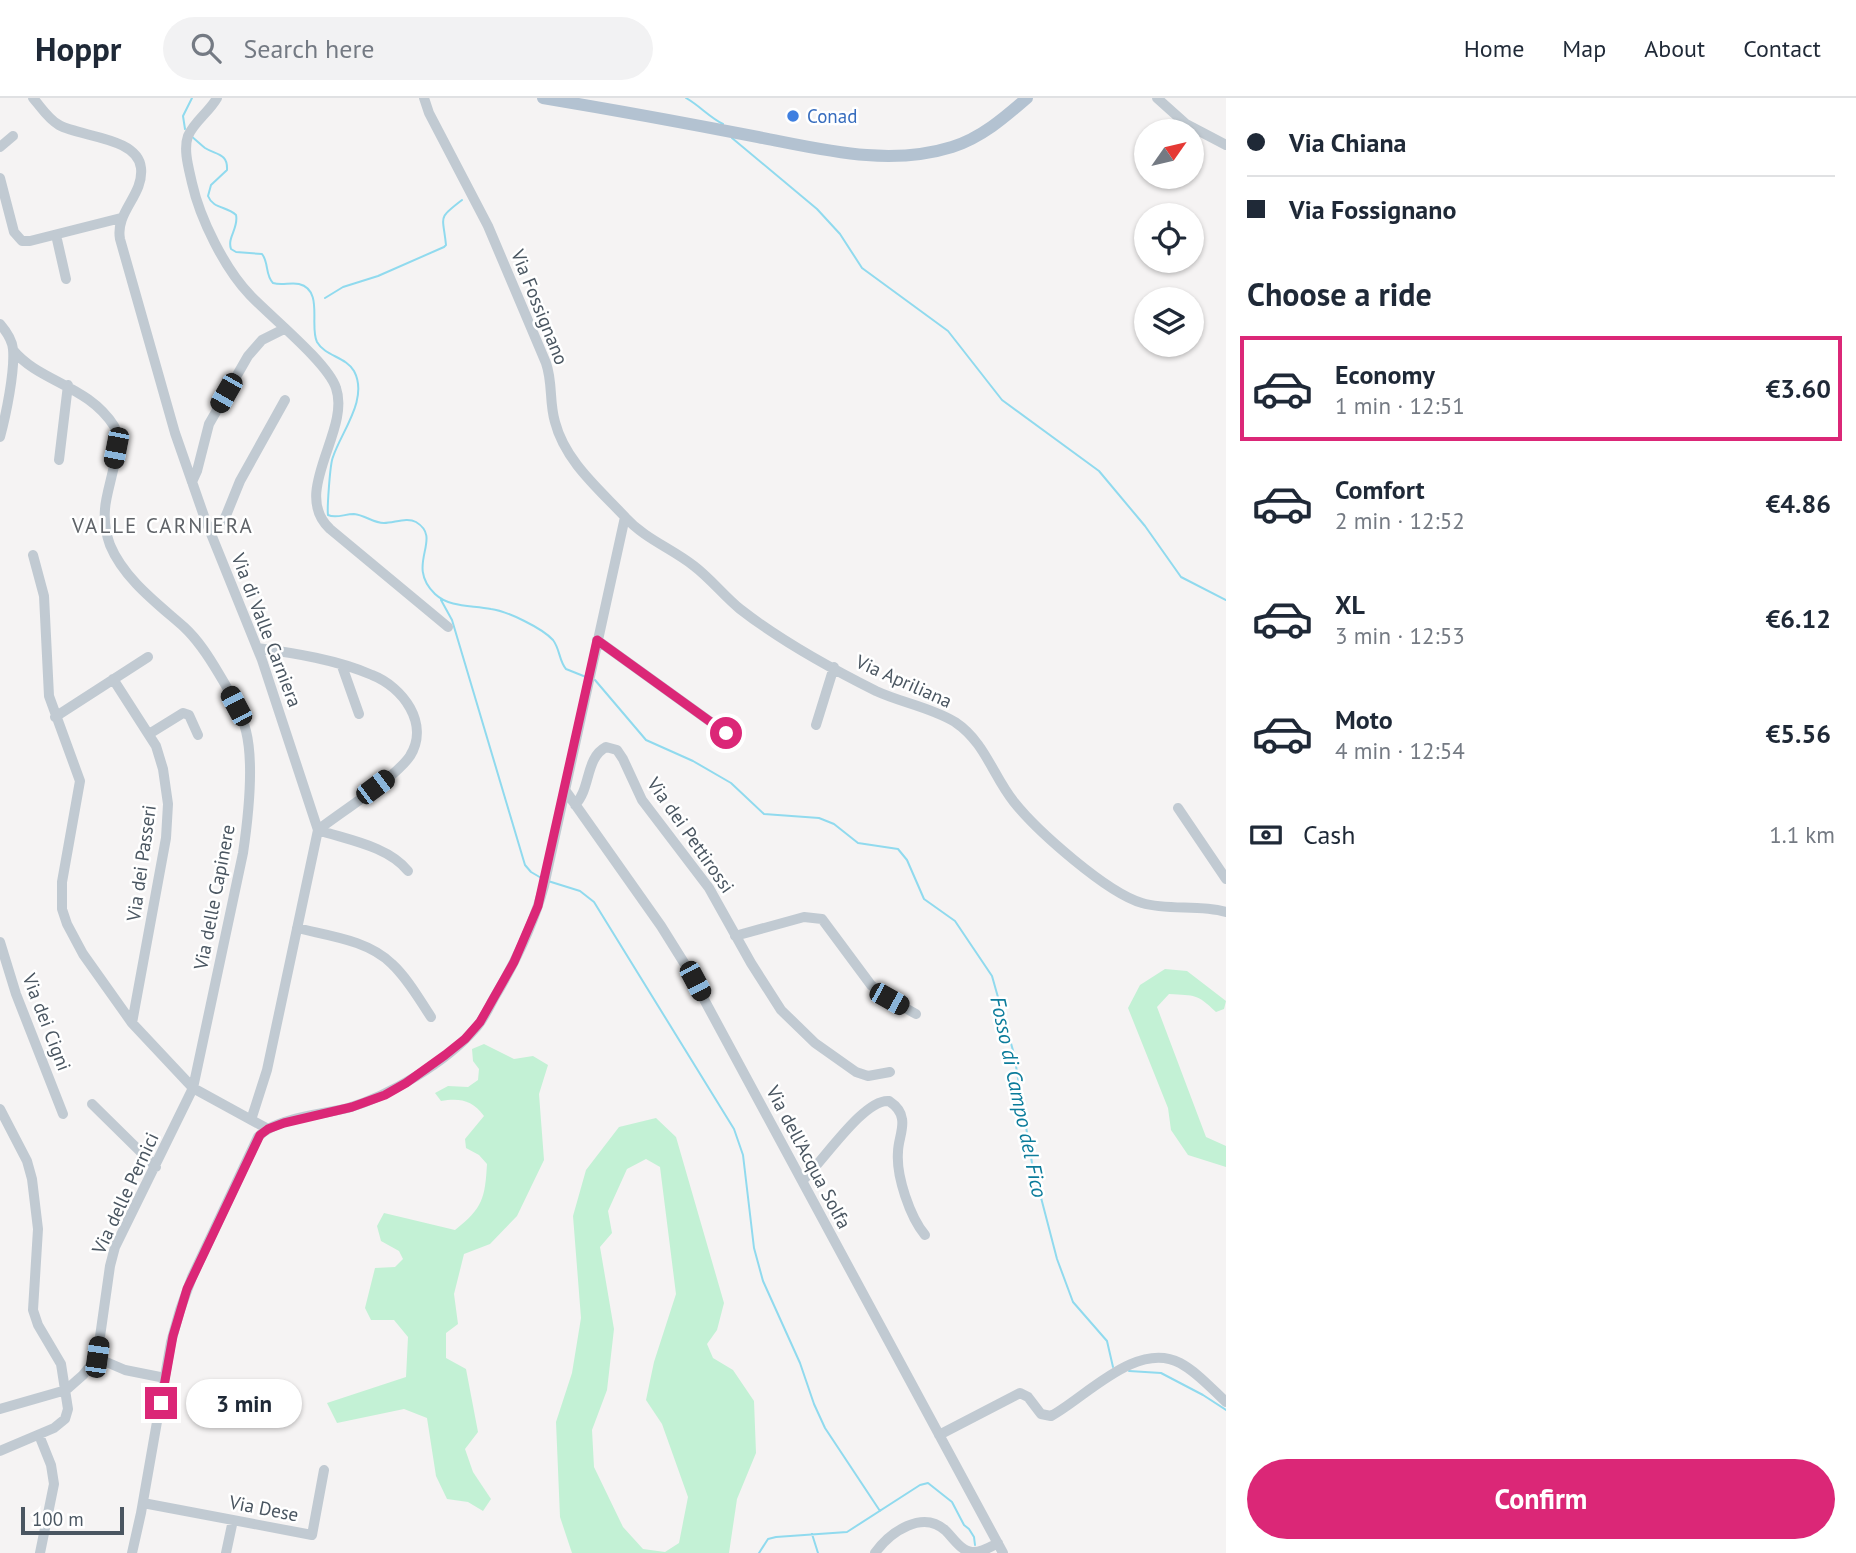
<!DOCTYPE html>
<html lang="en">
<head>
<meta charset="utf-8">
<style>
  body { margin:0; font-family:"PT Sans",sans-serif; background:#f2f2f3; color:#1f2937; height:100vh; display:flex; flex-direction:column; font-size:26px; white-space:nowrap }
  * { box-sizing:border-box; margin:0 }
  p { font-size:23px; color:#747a83 }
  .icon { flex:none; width:38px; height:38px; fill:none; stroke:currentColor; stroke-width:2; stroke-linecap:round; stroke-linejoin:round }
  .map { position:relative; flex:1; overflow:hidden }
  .sheet { display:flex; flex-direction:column; background:#fff; width:630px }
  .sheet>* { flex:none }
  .guide { display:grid; align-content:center; height:154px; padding:0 21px; background:#fff }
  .needle { width:46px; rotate:56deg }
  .controls { position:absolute; left:1134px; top:21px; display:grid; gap:14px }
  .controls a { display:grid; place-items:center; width:70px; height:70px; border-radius:50%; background:#fff; box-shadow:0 2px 5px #0004; font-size:35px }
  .scale { position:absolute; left:21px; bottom:18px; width:103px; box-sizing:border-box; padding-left:7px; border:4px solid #4a5661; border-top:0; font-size:19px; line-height:24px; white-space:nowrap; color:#4a5661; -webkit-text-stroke:5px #fff; paint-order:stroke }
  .end { position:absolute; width:32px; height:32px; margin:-16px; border:9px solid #db2777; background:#fff; box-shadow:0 0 0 4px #fff }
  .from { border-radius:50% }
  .bubble { position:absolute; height:49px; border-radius:24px; background:#fff; box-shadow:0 2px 5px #0004; font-size:23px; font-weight:800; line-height:49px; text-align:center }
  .car { position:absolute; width:21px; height:42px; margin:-21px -10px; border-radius:9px; box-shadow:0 0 5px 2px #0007; background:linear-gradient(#222 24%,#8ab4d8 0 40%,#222 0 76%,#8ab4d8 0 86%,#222 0) }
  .guide b { display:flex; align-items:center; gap:24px; height:66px; font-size:26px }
  .guide b+b { border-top:2px solid #e0e1e3 }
  .guide i { width:18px; height:18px; background:#1f2937 }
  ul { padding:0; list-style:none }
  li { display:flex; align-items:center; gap:21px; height:105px; margin:0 14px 10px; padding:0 7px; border:4px solid transparent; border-radius:0px }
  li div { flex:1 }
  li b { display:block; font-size:26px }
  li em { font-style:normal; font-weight:800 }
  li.on { border-color:#db2777 }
  li>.icon { width:63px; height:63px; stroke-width:1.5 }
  h2 { padding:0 21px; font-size:32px; line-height:84px }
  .pay { display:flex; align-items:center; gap:18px; height:77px; padding:0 21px; font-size:26px }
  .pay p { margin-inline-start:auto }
  .button { display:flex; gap:14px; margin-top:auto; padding:14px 21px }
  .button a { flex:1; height:80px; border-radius:42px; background:#db2777; color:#fff; font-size:28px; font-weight:800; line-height:80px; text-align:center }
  header { display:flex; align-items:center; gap:42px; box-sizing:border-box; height:98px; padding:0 35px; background:#fff; border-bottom:2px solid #e0e1e3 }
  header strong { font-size:33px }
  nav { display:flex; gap:38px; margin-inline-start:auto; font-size:24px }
  .search { width:490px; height:63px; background:#f2f2f3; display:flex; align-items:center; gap:18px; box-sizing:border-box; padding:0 24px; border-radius:38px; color:#747a83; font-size:26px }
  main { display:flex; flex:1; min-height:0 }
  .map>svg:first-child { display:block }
</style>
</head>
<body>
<header>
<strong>Hoppr</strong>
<div class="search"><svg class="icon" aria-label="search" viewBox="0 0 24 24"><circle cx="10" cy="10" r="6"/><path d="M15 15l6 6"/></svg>Search here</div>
<nav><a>Home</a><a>Map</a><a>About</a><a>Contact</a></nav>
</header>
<main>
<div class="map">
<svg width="1226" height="1455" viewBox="0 0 1226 1455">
  <rect width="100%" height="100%" fill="#f5f3f3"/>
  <!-- green -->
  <path fill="#c3f1d5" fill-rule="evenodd" d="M1165,871L1187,873L1226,903L1224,911L1216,914C1196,895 1196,898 1169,896L1157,909L1206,1039L1226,1048V1069L1188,1057L1171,1032L1168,1010L1128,910L1140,887Z
    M484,946L514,961L533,958L548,967L539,996L544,1062L517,1118L490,1146L464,1156L454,1196L458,1226L446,1235V1260L466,1271L478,1334L465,1351L473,1374L491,1401L483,1413L468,1404L447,1401L436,1378L427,1320L404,1311L337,1325L327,1305L406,1279L408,1239L394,1222H371L365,1210L375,1170L395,1169L403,1161L399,1153L381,1143L377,1128L384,1115L455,1132C483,1110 485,1100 487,1066L479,1057L466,1050L465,1041L484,1018C472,1002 460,1000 441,1003L435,995L448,988L468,989L478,982L479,971L473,963L472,951Z
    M656,1020L676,1039L724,1205L717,1232L707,1246L713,1260L733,1272L754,1303L756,1355L737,1401L729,1455H572L560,1419L556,1324L572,1275L581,1220L573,1118L586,1072L619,1029ZM646,1061L660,1069L676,1196L654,1264L646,1302L662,1326L688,1399L679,1445L665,1454L643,1451L623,1429L594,1369L592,1332L607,1292L614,1231L600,1149L612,1135L608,1113L627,1071Z"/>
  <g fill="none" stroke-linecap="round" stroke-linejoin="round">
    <!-- stream -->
    <path stroke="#90daee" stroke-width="2" d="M686,0C700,8 709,19 723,26
      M185,31L183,18L192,0
      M191,38C196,42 200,46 205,50C216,57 228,55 227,72L211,87L208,98C213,111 227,108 236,117C239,130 227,139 231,151L236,154L262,156C269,165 265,177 273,185C282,188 290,184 299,186C324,192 309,228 317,244C325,258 346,259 354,273C369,301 341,334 333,359C330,365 327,411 328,417C336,421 344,416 354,416C365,417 373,425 384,425C394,425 407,419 416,424C444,441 404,466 435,496C450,510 472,507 491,511C507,513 542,530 553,542C560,551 559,563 566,571L586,579
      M732,40L817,111L840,136L862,170L948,233L1002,302L1099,373L1145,428L1181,479L1226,502
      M325,200L343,189L378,178L444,149L446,147C443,117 437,121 462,102
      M441,502L452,522L525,767L531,774L543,781
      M595,582L646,642L693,663L731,685L764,716L819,720L834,726L858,745L898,751L907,762L924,801L955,823L992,878L1014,956L1032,1065L1057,1161L1073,1204L1107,1243L1113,1269
      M548,783L580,793L594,804L734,1031L743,1057L754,1150L763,1183L800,1265L814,1306L825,1330L880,1413
      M1129,1273L1161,1275L1203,1297L1226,1312
      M812,1436L818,1455
      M759,1455L768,1441L776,1439L847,1434L920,1387L928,1385L952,1404L964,1427L969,1431L974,1439L975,1447"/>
    <!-- minor -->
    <path stroke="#c1cad2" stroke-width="10" d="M33,0C41,9 48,21 59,27C80,39 138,39 141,70C144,97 115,114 120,141L175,335L205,421L262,562L318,732L267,972L251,1022
      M217,0C209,14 194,24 188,38C183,52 189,71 192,85C200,121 225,171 250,197C271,219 328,265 336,290C351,333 290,394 330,431L448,529
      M1157,0L1186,26L1226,47
      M0,49L13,38
      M0,80L14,134L22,143H30L121,120
      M56,137L66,181
      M0,226C6,233 12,241 13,251C15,273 6,317 0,339
      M13,252C39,284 88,287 114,328C125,346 106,390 105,411C104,423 106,436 110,447C124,481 158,506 184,529C199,543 209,559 219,576C230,594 241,613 246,633C254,665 248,721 243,755L193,990L115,1149L110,1168L97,1260
      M59,362L68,287
      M192,384L197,373L209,326L248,258L262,242L284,231
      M625,419C645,441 671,450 694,468C711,481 724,498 740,511C781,543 830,570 876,593C902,605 930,609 955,624C985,644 993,678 1014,704C1037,733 1107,795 1142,805C1169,813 1199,806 1226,814
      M210,432L225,420L240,383L285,302
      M33,457L44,498L49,598L80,683L62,784V811L67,826L83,856L132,925L193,990L268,1031
      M597,542L726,635
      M257,550C294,555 338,562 372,577C403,589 430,626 410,658C395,680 341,714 318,732
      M342,568L359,616
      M113,581L156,648L163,671L168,706L166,740L132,925
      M55,619L148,559
      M816,627L834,569
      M149,636L183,615L189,617L198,637
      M565,692L661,828L686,868L1003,1455
      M575,707C591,691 585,660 606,649L617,652L623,661L642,702L709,790L751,865L781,912L815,945L856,974L868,978L890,974
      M1178,710L1226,781
      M318,732C348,742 388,748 408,773
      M297,830C329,838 368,842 392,866C408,881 419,901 431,919
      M735,838L804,819L822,821L871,887L886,899L916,916
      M0,844L16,896L63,1016
      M92,1006L156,1069
      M0,1011L27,1063L32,1081L38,1131L33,1212L38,1227L61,1266L68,1311L65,1321L54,1330L0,1353
      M802,1083C822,1065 864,1000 889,1003C895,1007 901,1013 902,1021C904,1031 898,1043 898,1054C896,1078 910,1119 925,1137
      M0,1311L66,1292L83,1277L97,1260L125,1272L165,1280
      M39,1337L51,1367L54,1386L40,1455
      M939,1337L1020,1295L1028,1299L1041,1316L1051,1318C1086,1299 1137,1242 1180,1265C1197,1274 1212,1291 1226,1304
      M143,1405L312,1437L324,1372
      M132,1455L141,1415L171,1244L180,1212L192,1179L258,1039C274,1020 324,1016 348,1010C389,998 446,964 474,932C483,923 488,911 494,900C515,865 533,828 544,788L625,419C599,391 565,363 555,324C549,304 553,285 546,265L488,128L429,15L424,0
      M226,1455L233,1422
      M875,1455C890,1434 923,1411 946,1433C953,1440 961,1453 972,1454C981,1455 990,1449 998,1445"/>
    <!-- major -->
    <path stroke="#b3c2d1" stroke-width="12" d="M543,0C615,12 686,25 758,39C821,51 888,69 952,49C981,40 1004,20 1027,0"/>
  </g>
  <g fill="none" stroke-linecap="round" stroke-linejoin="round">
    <!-- route -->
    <path stroke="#db2777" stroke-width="9" d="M161,1305L173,1238L187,1191L260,1037L268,1031L284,1025L352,1009L385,997L406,985L445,957L465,941L480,924L514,864L538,808L597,542L726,635"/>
  </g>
  <!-- markers -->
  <circle fill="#3f7fe0" stroke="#fff" stroke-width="2.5" cx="793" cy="18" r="7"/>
  <g text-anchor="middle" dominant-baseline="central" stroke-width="5" stroke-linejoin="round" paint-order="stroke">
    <!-- shop labels -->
    <g font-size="19" fill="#366cbe" stroke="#fff" text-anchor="start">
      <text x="807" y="18">Conad</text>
    </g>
    <!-- street labels -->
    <g font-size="19" fill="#4a5661" stroke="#fff">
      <text transform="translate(540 209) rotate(68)">Via Fossignano</text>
      <text transform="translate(267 532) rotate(69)">Via di Valle Carniera</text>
      <text transform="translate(904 583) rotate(24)">Via Apriliana</text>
      <text transform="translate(691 737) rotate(55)">Via dei Pettirossi</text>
      <text transform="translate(141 765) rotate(-82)">Via dei Passeri</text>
      <text transform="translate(214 799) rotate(-79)">Via delle Capinere</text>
      <text transform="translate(47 924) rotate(69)">Via dei Cigni</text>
      <text transform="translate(809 1059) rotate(62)">Via dell'Acqua Solfa</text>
      <text transform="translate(125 1095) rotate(-65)">Via delle Pernici</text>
      <text transform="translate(264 1410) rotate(11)">Via Dese</text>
    </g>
    <!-- neighbourhood labels -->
    <g font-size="21" letter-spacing="2" fill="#5f6368" stroke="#fff">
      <text x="163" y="427">VALLE CARNIERA</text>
    </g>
    <!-- water labels -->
    <g font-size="21" font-style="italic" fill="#0c7c9b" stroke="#fff">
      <text transform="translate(1019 999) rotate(78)">Fosso di Campo del Fico</text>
    </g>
  </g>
</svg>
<div class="controls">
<a><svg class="needle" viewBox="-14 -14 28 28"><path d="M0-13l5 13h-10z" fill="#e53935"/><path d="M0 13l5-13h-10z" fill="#747a83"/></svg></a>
<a><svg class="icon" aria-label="locate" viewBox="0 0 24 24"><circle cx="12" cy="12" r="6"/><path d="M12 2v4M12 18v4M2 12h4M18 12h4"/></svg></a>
<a><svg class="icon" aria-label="layers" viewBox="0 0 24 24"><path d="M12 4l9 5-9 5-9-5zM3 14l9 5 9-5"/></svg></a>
</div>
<div class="scale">100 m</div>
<i class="end from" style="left:726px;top:635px"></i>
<i class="end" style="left:161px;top:1305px"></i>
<div class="bubble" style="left:186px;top:1281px;width:116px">3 min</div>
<i class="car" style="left:226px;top:295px;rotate:210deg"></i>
<i class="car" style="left:116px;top:350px;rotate:191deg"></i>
<i class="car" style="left:236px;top:608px;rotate:332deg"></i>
<i class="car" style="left:375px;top:689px;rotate:53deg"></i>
<i class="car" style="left:695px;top:883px;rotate:152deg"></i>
<i class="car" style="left:889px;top:901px;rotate:119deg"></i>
<i class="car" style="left:97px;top:1259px;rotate:8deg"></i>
</div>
<section class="sheet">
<div class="guide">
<b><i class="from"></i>Via Chiana</b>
<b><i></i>Via Fossignano</b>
</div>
<h2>Choose a ride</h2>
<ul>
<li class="on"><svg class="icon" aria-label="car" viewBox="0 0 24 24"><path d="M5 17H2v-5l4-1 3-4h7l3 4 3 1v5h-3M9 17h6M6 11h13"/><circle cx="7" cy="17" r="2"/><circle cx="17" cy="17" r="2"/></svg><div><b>Economy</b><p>1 min · 12:51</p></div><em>€3.60</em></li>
<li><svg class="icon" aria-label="car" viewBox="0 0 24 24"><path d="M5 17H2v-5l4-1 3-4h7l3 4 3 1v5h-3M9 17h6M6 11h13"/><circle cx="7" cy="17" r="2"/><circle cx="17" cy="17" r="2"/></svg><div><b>Comfort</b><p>2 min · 12:52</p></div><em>€4.86</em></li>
<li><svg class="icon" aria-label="car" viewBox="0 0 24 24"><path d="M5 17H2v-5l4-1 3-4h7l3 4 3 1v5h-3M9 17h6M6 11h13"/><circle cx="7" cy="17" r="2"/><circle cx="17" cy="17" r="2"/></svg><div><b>XL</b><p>3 min · 12:53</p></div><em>€6.12</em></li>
<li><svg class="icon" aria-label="car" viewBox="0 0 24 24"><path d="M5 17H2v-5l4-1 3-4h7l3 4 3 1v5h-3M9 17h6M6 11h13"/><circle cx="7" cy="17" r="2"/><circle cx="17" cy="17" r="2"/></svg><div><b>Moto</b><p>4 min · 12:54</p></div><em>€5.56</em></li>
</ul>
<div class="pay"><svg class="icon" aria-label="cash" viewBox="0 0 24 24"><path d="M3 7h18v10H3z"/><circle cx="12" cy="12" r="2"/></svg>Cash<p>1.1 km</p></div>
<div class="button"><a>Confirm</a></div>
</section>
</main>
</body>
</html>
